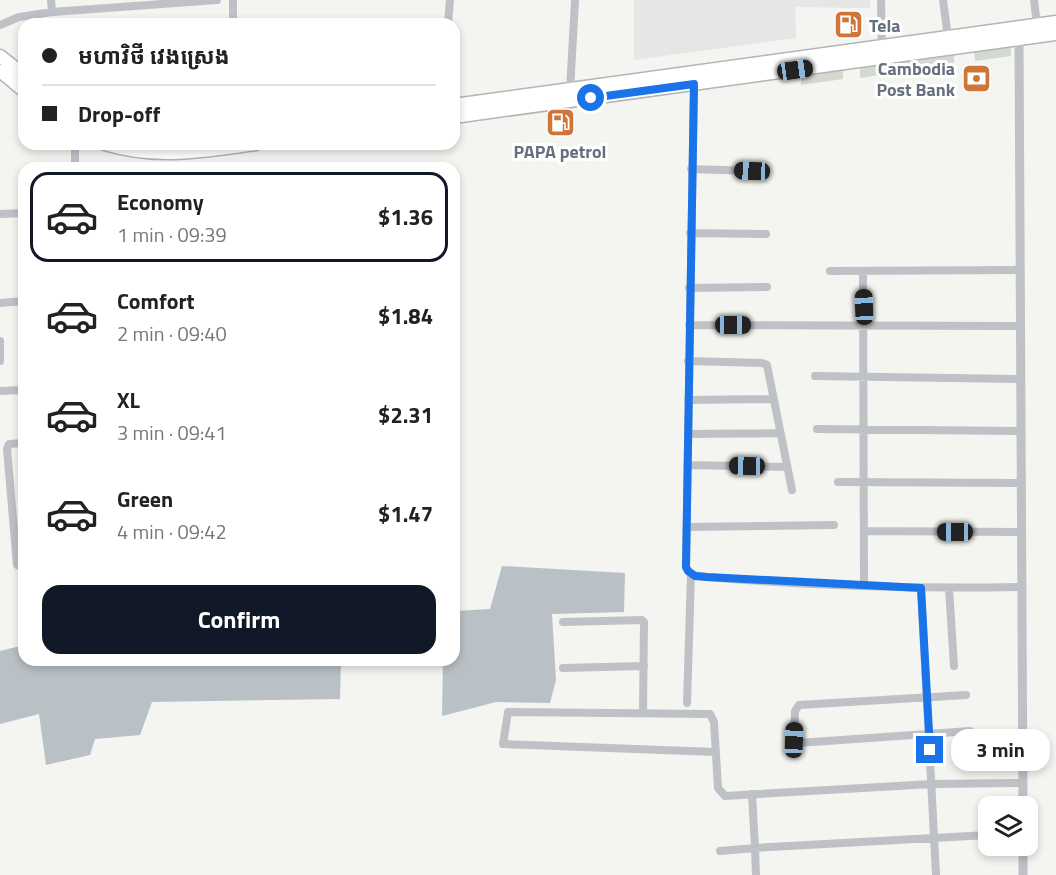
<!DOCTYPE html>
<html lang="en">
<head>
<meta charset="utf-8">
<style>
  body { margin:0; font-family:"Titillium Web","Noto Sans Khmer",sans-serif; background:#f2f2f2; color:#222; height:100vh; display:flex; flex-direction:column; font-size:22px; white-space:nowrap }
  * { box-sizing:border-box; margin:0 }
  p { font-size:20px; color:#767676 }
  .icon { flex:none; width:33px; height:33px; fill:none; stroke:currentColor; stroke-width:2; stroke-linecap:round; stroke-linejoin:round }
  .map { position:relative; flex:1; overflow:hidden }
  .side { position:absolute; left:18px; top:162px; width:442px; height:504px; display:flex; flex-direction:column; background:#fff; border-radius:18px; box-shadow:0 3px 9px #0003 }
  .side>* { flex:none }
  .guide { position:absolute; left:18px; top:18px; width:442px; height:132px; border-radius:18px; box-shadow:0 3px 9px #0003; display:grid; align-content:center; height:132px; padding:0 24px; background:#fff }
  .fabs { position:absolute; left:978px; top:796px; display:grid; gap:12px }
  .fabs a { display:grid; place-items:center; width:60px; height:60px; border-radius:12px; background:#fff; box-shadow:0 3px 9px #0003; font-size:30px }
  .end { position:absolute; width:27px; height:27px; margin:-14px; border:8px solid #1a73e8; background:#fff; box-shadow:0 0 0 3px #fff }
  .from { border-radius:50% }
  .bubble { position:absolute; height:42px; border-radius:18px; background:#fff; box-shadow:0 3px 9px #0003; font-size:20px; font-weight:700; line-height:42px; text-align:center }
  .car { position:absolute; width:18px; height:36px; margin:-18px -9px; border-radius:8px; box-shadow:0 0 4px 2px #0007; background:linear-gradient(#222 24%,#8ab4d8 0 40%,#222 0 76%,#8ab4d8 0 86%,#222 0) }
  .guide b { display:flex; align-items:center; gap:21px; height:57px; font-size:22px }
  .guide b+b { border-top:2px solid #e0e0e0 }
  .guide i { width:15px; height:15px; background:#222 }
  ul { padding:10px 0 0; list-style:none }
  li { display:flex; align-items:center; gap:18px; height:90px; margin:0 12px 9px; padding:0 12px; border:3px solid transparent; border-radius:18px }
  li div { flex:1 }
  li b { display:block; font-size:22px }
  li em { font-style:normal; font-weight:700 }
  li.on { border-color:#111827 }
  li>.icon { width:54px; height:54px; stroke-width:1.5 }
  .action { display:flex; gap:12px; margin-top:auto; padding:12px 24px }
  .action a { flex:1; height:69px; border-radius:18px; background:#111827; color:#fff; font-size:24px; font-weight:700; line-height:69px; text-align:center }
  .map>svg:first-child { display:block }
</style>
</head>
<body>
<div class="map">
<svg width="1056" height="875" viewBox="0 0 1056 875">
  <rect width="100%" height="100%" fill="#f4f4f1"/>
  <!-- built -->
  <path fill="#e5e6e5" d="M634,0H870V8L795,7L796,38L634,60Z"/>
  <!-- green -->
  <path fill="#d3d9d1" d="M1011,44V56L975,61L974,49Z
    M954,52V64L860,78V65Z
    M843,68V79L801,85V73Z"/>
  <!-- water -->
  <path fill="#b9c0c6" d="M502,566L625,573L624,612L552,614L556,680L550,703L496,702L442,716L443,660H454L455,611L490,609Z
    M24,645V660H341L340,699L152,702L140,735L95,739L90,755L46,765L39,714L0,724V651Z"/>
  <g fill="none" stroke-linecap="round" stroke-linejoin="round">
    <defs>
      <path id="primary" d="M0,56L24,75
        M0,71L24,91
        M454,105L1056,22
        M454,117L1056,34
        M105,144C157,160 203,151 256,144"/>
    </defs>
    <!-- primary casing -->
    <use href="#primary" stroke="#b2b4b9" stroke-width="15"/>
    <!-- minor -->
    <path stroke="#bec1c5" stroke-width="8" d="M51,0L52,12
      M881,0L882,49
      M943,0L948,37
      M1034,0L1037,25
      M233,24V0
      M448,24L450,0
      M0,25L19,17L52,12L217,0
      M694,84L686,567C690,576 698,576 707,577C812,586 917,589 1022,587
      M570,91L575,0
      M75,144V168
      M691,169L752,171
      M0,214L24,213
      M690,233L766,234
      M830,271L1020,270
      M863,271L864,585
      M689,288L767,287
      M0,303L24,301
      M689,325L1020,326
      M0,341V361
      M688,361L762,363L767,365L792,490
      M815,376L1021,379
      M0,391L24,390
      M688,400L773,399
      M817,429L1021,431
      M688,434L780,433
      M24,443L9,444L7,449L17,565L24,568
      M687,465L787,467
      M838,482L1021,483
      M687,527L834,525
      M865,531L1022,532
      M921,588L936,875
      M949,588L954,666
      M563,622L642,620L644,622L643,713
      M563,668L644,666
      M966,695L799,705L795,711L794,740V743H798L970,731
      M687,703L691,574
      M716,752L503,744L508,712L710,714L714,722L718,788L725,796L932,784L1023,783
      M720,851L755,848L752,794
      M756,875L755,848L988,835"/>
    <!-- tertiary -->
    <path stroke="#bec1c5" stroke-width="9" d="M1019,39L1023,807
      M1023,846V875"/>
    <!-- primary -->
    <use href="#primary" stroke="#fff" stroke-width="12"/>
  </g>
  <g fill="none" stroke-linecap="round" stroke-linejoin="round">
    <!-- route -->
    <path stroke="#1a73e8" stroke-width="8" d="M591,98L694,84L686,567L688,571L695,576L707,577L921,588L930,750"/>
  </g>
  <!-- icons -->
  <defs>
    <symbol id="fuel-square" viewBox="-11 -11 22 22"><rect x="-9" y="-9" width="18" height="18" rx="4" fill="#cf7537" stroke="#fff"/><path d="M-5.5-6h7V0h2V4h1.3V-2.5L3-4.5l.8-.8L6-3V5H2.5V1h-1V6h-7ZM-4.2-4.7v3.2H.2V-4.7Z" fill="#fff"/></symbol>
    <symbol id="bank-square" viewBox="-11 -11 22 22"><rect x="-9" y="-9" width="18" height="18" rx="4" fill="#cf7537" stroke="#fff"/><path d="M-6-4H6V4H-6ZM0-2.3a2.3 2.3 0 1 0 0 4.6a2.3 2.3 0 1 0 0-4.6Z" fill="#fff"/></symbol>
  </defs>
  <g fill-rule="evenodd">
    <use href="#fuel-square" x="832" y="8" width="33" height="33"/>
    <use href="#bank-square" x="960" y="62" width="33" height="33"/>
    <use href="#fuel-square" x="544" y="106" width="33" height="33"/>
  </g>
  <g text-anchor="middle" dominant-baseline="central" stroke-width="6" stroke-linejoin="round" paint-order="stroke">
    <!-- poi labels -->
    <g font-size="18" font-weight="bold" fill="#67707f" stroke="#fff" text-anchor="start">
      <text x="869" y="25">Tela</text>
      <text x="955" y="68" text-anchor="end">Cambodia<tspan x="955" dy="21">Post Bank</tspan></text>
      <text x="560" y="151" text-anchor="middle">PAPA petrol</text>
    </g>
  </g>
</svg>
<div class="fabs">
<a><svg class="icon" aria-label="layers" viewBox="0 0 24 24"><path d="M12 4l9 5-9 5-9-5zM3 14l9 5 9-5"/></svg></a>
</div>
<i class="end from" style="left:591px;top:98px"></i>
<i class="end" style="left:930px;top:750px"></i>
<div class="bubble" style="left:951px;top:729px;width:99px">3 min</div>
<i class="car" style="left:795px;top:70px;rotate:82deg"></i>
<i class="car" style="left:752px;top:171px;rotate:272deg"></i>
<i class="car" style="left:864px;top:307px;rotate:358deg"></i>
<i class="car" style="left:733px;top:325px;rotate:90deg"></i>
<i class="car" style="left:747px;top:466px;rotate:271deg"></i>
<i class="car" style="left:955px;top:532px;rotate:270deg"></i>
<i class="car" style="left:794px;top:740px;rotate:2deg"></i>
<div class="guide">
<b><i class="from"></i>មហាវិថី វេងស្រេង</b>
<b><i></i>Drop-off</b>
</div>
<section class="side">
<ul>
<li class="on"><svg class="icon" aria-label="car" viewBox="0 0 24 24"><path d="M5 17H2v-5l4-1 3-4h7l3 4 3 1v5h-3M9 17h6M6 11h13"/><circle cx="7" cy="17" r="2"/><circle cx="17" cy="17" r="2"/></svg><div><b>Economy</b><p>1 min · 09:39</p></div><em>$1.36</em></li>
<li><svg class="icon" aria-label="car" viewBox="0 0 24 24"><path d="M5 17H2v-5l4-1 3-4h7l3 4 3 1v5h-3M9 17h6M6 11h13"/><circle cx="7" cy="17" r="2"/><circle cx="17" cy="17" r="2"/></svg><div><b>Comfort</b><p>2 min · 09:40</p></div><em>$1.84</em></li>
<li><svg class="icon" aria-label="car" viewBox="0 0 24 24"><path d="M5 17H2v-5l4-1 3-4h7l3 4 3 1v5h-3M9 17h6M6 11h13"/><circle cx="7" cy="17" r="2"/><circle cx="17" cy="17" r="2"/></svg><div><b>XL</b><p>3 min · 09:41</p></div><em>$2.31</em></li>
<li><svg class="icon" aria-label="car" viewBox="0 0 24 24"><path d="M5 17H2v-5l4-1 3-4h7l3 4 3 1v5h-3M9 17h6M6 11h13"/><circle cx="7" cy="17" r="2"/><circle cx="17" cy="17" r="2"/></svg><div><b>Green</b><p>4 min · 09:42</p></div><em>$1.47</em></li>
</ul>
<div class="action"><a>Confirm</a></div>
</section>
</div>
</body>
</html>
